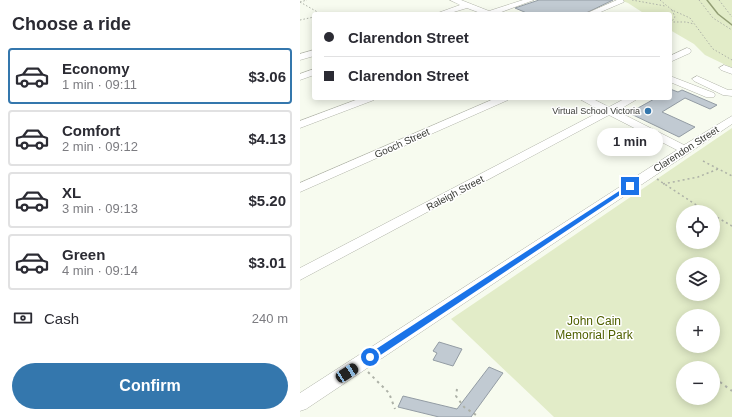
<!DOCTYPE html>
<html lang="en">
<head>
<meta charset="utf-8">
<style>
  body { margin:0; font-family:Arial,sans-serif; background:#f2f2f3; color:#2b2b33; height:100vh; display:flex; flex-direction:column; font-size:15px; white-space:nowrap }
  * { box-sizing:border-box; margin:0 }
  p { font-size:13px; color:#7c7c81 }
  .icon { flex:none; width:22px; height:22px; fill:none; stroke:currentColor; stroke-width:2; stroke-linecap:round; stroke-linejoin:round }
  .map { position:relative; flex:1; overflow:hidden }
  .drawer { display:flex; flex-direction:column; background:#fff; width:300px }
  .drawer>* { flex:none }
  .top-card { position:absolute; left:12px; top:12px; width:360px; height:88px; border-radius:4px; box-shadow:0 2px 10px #0003; display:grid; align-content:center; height:88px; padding:0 12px; background:#fff }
  .controls { position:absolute; left:376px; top:205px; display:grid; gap:8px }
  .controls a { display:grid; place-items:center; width:44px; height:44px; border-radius:50%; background:#fff; box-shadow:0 2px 10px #0003; font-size:20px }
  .end { position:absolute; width:18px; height:18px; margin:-9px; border:5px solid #1a73e8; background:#fff; box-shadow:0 0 0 2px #fff }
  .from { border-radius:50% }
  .bubble { position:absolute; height:28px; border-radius:14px; background:#fff; box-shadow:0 2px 10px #0003; font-size:13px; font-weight:700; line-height:28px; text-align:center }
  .car { position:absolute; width:12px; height:24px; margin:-12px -6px; border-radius:5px; box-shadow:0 0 3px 1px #0007; background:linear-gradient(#222 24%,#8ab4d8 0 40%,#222 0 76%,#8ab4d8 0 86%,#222 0) }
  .top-card b { display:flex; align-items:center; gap:14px; height:38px; font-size:15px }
  .top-card b+b { border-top:1px solid #e1e1e2 }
  .top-card i { width:10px; height:10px; background:#2b2b33 }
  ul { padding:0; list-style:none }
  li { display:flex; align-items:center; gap:12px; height:56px; margin:0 8px 6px; padding:0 4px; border:2px solid #e1e1e2; border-radius:4px }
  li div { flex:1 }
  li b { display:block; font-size:15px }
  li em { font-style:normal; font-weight:700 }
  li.current { border-color:#3477ad }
  li>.icon { width:36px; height:36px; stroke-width:1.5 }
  h2 { padding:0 12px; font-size:18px; line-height:48px }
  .pay { display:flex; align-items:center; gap:10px; height:44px; padding:0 12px; font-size:15px }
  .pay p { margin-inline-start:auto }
  .action { display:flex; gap:8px; margin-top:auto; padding:8px 12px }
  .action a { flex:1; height:46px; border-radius:24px; background:#3477ad; color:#fff; font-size:16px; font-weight:700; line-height:46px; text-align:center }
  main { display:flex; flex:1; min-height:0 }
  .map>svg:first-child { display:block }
</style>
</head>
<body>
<main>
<section class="drawer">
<h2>Choose a ride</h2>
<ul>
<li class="current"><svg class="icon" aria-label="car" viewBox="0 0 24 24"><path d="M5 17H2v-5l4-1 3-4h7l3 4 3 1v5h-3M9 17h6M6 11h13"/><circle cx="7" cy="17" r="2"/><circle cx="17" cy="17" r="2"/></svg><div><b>Economy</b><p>1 min · 09:11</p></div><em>$3.06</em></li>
<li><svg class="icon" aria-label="car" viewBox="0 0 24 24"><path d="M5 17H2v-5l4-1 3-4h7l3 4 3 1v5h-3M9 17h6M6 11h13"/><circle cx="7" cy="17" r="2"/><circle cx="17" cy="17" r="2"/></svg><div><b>Comfort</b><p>2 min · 09:12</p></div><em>$4.13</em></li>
<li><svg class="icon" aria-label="car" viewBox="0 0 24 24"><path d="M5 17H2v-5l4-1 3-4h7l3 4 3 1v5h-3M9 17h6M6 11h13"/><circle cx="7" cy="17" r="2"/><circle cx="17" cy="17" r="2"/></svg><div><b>XL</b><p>3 min · 09:13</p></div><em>$5.20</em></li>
<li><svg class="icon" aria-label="car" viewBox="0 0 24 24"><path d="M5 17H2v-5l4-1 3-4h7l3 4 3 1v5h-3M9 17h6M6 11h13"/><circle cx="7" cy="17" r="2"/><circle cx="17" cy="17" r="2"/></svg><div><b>Green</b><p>4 min · 09:14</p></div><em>$3.01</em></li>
</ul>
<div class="pay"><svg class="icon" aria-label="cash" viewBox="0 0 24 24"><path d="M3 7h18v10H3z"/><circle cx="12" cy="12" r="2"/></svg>Cash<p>240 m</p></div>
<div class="action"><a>Confirm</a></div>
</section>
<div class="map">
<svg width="432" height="417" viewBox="0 0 432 417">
  <rect width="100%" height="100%" fill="#f7fbef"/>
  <!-- green -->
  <path fill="#e2ecc8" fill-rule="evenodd" d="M320,0H432V68L405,55L394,44L370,30V14H345L328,3Z
    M432,128V417H254L151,319ZM383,212H413V242H383ZM383,264H413V294H383ZM383,316H413V346H383ZM383,368H413V398H383Z"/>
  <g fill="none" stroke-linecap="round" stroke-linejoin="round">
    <!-- stream -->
    <path stroke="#929e74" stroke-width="1.5" d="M407,0L418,14L432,25"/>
  </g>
  <!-- building -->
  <path fill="#c1cad2" stroke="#939ca4" d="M239,0H313L284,14H229L215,8Z
    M370,89L378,92L382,90L417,105L410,109L385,98L362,112L395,127L379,137L329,113L356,98H370Z
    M139,342L162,349L153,366L133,360L137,353L133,351Z
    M189,367L203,373L171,417H139L98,407L103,396L157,409Z"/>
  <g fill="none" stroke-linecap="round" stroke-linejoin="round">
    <defs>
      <path id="minor" d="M150,0H161L189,11L223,0H234L196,14H183L167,8L147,14H135L160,5Z
        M317,0H323L324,2L296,14H285Z
        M387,48L390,49L391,51L390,53L370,62V56Z
        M14,50V56L0,60V54Z
        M424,65L432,68V74L421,70L419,68Z
        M14,69V75L0,80V74Z
        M370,76L414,93L415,95L414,97H406L370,82Z
        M397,76L428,90H432V96L423,95L394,81L392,79Z
        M61,98H75L74,100L0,128V121Z
        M196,98H209L208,100L0,192V183Z
        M278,98H291L309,107L326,98H339L317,111L384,145L432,116V124L6,409L0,411V393L377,150L309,115L0,280V268L301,111Z"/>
    </defs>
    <!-- minor casing -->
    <use href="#minor" stroke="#b1b4a9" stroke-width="1"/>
    <!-- path-far2 -->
    <path stroke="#adb1a7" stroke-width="1" stroke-dasharray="1.5 2" stroke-linecap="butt" d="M332,0L365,6
      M360,0L372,10L390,18L413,49L432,60
      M399,0L413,18L432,30
      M419,0L432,17
      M0,2L21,14
      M0,2L7,0
      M372,10L375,17L372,21
      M0,20L14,17
      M370,22H386L394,24"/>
    <!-- path-far1 -->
    <path stroke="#adb1a7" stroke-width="1.5" stroke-dasharray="2 3" stroke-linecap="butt" d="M403,161L432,176
      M357,179L407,212
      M363,184L398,177L418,169
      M413,215L432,226"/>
    <!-- path -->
    <path stroke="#adb1a7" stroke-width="2" stroke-dasharray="2.5 4" stroke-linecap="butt" d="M68,372L89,393L95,409
      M420,382L432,391
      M157,389L156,396L164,407L179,417"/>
    <!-- minor -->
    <use href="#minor" fill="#fff" fill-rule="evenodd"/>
  </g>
  <!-- route -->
  <path fill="#1a73e8" d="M330,184L332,185V187L73,360H67L66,357L67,355Z"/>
  <!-- markers -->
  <circle fill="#3477ad" stroke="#fff" stroke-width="1.5" cx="348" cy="111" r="4"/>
  <g text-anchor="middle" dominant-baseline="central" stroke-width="3" stroke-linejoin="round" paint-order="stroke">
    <!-- far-poi labels -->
    <g font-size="9" fill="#3b3d38" stroke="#fff" text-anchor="end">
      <text x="340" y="111">Virtual School Victoria</text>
    </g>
    <!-- street labels -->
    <g font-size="10" fill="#3b3d38" stroke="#fff">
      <text transform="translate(102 143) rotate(-24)">Gooch Street</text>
      <text transform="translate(386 149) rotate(-33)">Clarendon Street</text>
      <text transform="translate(155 193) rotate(-28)">Raleigh Street</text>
    </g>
    <!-- near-park labels -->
    <g font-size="12" fill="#506000" stroke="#fff">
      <text x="294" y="321">John Cain<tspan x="294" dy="14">Memorial Park</tspan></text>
    </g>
  </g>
</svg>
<div class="controls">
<a><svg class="icon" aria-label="locate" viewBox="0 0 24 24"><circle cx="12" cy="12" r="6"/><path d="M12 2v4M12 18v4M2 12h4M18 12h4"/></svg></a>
<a><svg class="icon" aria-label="layers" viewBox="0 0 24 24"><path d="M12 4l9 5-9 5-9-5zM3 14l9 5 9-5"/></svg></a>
<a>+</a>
<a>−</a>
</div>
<i class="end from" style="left:70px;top:357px"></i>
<i class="end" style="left:330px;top:186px"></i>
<div class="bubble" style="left:297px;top:128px;width:66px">1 min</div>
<i class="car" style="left:47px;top:373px;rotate:57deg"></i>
<div class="top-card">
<b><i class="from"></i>Clarendon Street</b>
<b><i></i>Clarendon Street</b>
</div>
</div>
</main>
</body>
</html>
